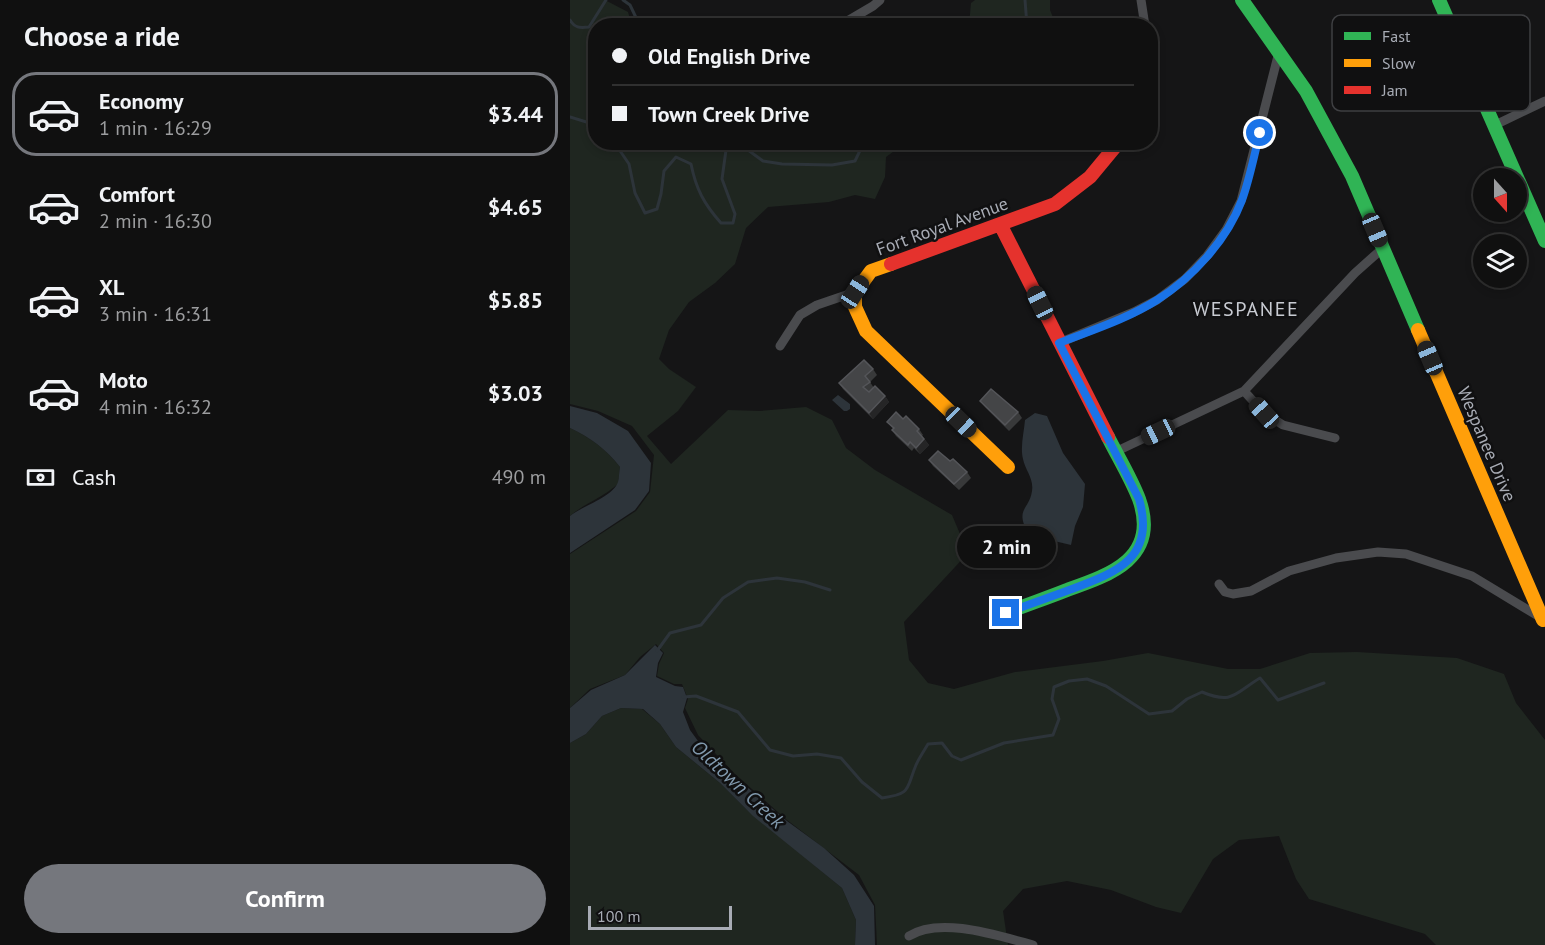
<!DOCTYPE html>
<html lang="en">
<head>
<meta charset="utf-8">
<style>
  body { margin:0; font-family:"PT Sans",sans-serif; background:#191919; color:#f1f3f6; height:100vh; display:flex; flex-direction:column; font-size:22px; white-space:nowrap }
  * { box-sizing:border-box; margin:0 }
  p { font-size:20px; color:#9c9d9f }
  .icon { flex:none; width:33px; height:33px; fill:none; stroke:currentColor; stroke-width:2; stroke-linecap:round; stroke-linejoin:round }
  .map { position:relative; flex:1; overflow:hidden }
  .details { display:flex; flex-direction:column; background:#101010; width:570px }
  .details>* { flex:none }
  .top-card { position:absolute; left:18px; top:18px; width:570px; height:132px; border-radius:24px; box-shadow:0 3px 9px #0003,0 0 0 2px #303030; display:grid; align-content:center; height:132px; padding:0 24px; background:#101010 }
  .needle { width:39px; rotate:159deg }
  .buttons { position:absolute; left:903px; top:168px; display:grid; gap:12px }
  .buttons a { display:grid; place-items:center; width:54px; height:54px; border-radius:50%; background:#101010; box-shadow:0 3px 9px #0003,0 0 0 2px #303030; font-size:30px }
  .scale { position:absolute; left:18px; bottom:15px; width:144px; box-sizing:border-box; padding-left:6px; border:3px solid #a8acb5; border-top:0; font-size:16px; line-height:21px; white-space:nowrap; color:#a8acb5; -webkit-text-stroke:4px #101011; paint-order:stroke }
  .end { position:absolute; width:27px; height:27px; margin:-14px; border:8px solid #1a73e8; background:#fff; box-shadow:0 0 0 3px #fff }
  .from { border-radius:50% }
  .bubble { position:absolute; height:42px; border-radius:21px; background:#101010; box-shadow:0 3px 9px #0003,0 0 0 2px #303030; font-size:20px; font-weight:800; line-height:42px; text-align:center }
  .car { position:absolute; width:18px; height:36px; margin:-18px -9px; border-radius:8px; box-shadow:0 0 4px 2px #0007; background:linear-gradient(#222 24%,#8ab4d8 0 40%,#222 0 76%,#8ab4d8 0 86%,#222 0) }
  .top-card b { display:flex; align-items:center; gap:21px; height:57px; font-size:22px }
  .top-card b+b { border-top:2px solid #303030 }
  .top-card i { width:15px; height:15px; background:#f1f3f6 }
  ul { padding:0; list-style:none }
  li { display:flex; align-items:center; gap:18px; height:84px; margin:0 12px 9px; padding:0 12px; border:3px solid transparent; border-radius:24px }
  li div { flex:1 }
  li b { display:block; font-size:22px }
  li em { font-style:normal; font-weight:800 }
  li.active { border-color:#75777d }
  li>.icon { width:54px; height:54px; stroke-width:1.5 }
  h2 { padding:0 24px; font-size:27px; line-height:72px }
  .pay { display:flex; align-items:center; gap:15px; height:66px; padding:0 24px; font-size:22px }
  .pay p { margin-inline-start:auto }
  .button { display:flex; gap:12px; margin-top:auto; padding:12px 24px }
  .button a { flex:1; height:69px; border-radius:36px; background:#75777d; color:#fff; font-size:24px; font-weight:800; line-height:69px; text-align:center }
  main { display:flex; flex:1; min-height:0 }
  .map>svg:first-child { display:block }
</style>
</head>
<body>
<main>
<section class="details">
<h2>Choose a ride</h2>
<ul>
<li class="active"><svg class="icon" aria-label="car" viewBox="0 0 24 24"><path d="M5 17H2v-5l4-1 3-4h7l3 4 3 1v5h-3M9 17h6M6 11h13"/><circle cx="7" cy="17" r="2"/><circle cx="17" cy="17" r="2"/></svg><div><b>Economy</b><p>1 min · 16:29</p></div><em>$3.44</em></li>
<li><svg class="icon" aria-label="car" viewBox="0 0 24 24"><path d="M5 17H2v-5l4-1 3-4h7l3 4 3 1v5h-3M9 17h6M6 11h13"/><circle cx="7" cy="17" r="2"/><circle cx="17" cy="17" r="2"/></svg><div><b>Comfort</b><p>2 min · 16:30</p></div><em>$4.65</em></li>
<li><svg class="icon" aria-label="car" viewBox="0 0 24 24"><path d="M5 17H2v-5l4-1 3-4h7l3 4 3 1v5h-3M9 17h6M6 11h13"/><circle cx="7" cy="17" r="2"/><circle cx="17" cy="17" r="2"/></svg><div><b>XL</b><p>3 min · 16:31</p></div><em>$5.85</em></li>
<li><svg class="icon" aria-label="car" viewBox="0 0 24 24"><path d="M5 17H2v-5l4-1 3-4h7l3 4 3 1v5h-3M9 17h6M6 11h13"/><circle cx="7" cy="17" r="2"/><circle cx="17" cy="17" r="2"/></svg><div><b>Moto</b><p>4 min · 16:32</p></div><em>$3.03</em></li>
</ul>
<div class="pay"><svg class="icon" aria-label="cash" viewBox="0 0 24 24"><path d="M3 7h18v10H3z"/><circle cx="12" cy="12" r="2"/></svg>Cash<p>490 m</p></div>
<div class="button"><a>Confirm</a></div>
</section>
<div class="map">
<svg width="975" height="945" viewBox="0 0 975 945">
  <rect width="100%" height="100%" fill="#151516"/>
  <!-- green -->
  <path fill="#1f2620" d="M0,0H35L58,12L62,25L26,26V142L400,143H335L316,157L315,177L305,199L285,195L259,202L198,207L176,228L165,264L145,283L119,302L99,330L89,359L99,369L126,387L108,411L77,436L101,464L158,410L190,411L236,407L262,420L276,448L305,470L382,515L398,553L334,622L339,660L358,683L384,689L445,672L533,661L578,653L658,669H690L740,653L787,652L887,658L934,674L946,703L975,740V945H866L855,934L739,899L726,879L709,836L669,840L643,859L611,913L586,907L541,890L497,881L453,889L433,911L438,945H307L305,905L289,875L217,820L165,774L128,735L115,708L118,699L112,684H104L87,676L89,664L94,653L86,644L70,657L55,675L20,689L0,708V554L66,511L80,492L84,455L62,426L28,411L0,404Z
    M405,0H480V10L486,25H399L401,3Z
    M0,428C21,438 36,449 50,467L48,484C32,498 15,503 0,516Z
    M51,708L72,709L90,724L106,747L150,783L176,809L272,888L286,920L285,945H0V743L16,734L32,716Z"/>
  <!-- water -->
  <path fill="#2d343a" d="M268,395L280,404V409L277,411H274L262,400Z
    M0,406L27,413L58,431L81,463L79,491L65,510L0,553V516C12,506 43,497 48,482C49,478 49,472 50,467C36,449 21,438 0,428Z
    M465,413L477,416L493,453L515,484L513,507L505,526L501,545L459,535C444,508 459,511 462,491C464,478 455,470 453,459C450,447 454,432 455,420Z
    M85,645L93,653L88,663L86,677L105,686L113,687L117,698L113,712L120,730L136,752L217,821L254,848L284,875L304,906L305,945H285L286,920L272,888L183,816L150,783L106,747L90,724L73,709L51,708L32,716L16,734L0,743V708L21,690L55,675Z"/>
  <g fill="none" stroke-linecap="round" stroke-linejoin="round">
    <!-- stream -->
    <path stroke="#2d343a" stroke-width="3" d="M53,0L60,5L70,26
      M455,0L457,26
      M0,20C5,28 9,28 19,27L36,0
      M26,69C14,88 18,103 26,122
      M0,117L26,125
      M44,142L59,164L65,193L75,213L87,209L91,194L94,171L106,157L121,164C126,189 134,204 151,223H163L165,214L152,179L156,150L166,142
      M167,142L193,161L212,164L262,165L285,161L294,142
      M87,651L100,633L131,625L153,598L178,582L207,578L235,582L260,590
      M113,697L126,696L168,712L200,750L223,756L247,754L271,758L292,782L312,798C342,794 336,789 346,765C349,758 354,751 358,744L372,743L382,756L391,760L434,743L483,735L489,719L482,699L484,687L499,681L517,679L536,686L579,714L602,711L617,699L632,692C663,705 665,693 690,678L708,700L754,683"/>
    <!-- street -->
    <path stroke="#4a4b4e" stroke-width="9" d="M571,0L575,26
      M269,26L303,6L310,0
      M925,125L975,101
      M489,343L564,312L587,300L615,279L637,256L656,230L671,201L709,52
      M210,346L230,315L247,305L285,292
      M674,391L694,413L713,425L765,438
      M545,452L674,391L785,273L813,248
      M649,584L655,592L663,594L681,591L719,571L766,558L808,552L836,554L902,576L973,619
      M339,936C370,916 429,936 463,945"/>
    <!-- fast -->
    <path stroke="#30b455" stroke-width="14" d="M672,0L736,91L782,176L848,330
      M869,0L975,241
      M436,613C456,605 477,598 497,590C540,575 590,558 569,499C561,478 548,457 538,437"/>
    <!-- slow -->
    <path stroke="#ff9f0a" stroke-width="14" d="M321,264L301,271L285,293V307L296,331L438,467
      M848,330L973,620"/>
    <!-- jam -->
    <path stroke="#e5322d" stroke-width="14" d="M430,224L538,437
      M321,264L485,204L520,177L549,142"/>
  </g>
  <!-- wall -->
  <path fill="#38393a" d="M303,369L307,375L300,382L304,388L315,396L319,402L303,419L273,389L269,383Z
    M410,401L448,412L452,418L439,431L415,407Z
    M333,419L349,429L353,435L352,436L359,445L350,454L344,448L342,451L326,436L322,430L323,429L317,422Z
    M359,460L380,461L397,472L401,478L389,490L363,466Z"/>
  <!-- shaded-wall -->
  <path fill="#252526" d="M315,396L319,402L303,419L299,413Z
    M354,439L359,445L350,454L346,448Z"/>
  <!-- building -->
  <path fill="#444547" stroke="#545559" stroke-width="1.5" d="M294,360L303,369L295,376L300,382L293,387L299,392L305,386L315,396L299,413L269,383Z
    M421,389L448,412L435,425L410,401Z
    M326,412L333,419L336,416L349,429L347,431L354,439L346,448L340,442L338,445L322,430L324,428L317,422Z
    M368,451L380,461L383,459L397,472L384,484L359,460Z"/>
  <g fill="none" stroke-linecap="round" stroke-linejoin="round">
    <!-- route -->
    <path stroke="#1a73e8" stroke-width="8" d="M436,613C458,605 480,597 502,589C548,572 586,557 569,499L489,343C522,330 557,319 587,300C622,278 657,240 672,200C680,178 684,155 690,133"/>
  </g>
  <g text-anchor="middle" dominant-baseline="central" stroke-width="5" stroke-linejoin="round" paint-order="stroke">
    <!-- street labels -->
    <g font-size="18" fill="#a8acb5" stroke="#101011">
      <text transform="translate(372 226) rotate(-20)">Fort Royal Avenue</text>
      <text transform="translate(917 444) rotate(67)">Wespanee Drive</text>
    </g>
    <!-- neighbourhood labels -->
    <g font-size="20" letter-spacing="1.5" fill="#c8cbd2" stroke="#101011">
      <text x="676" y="309">WESPANEE</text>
    </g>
    <!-- water labels -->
    <g font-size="20" font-style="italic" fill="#8199ad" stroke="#101011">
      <text transform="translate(168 784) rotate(43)">Oldtown Creek</text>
    </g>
  </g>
  <!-- legend -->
  <rect x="762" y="15" width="198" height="96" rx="9" fill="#101011" stroke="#3e3f42" stroke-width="1.5"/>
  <rect x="774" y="32" width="27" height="8" fill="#30b455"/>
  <rect x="774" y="59" width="27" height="8" fill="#ff9f0a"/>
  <rect x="774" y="86" width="27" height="8" fill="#e5322d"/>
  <g font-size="16" fill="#a8acb5">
    <text x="812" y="42">Fast</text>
    <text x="812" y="69">Slow</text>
    <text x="812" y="96">Jam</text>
  </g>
</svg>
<div class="buttons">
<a><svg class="needle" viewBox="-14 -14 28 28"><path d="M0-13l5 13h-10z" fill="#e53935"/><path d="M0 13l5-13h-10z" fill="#9c9d9f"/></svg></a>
<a><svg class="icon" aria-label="layers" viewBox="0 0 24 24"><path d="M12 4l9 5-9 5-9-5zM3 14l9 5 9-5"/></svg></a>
</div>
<div class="scale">100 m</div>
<i class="end from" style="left:690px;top:133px"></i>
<i class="end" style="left:436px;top:613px"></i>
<div class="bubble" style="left:387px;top:526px;width:99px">2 min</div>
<i class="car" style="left:805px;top:230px;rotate:157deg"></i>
<i class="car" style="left:285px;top:292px;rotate:33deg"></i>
<i class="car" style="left:470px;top:303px;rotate:334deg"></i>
<i class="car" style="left:860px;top:358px;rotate:337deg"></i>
<i class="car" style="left:694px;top:413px;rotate:318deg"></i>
<i class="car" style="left:391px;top:422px;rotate:134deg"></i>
<i class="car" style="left:588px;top:432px;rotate:245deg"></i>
<div class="top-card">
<b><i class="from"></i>Old English Drive</b>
<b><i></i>Town Creek Drive</b>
</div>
</div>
</main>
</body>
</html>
